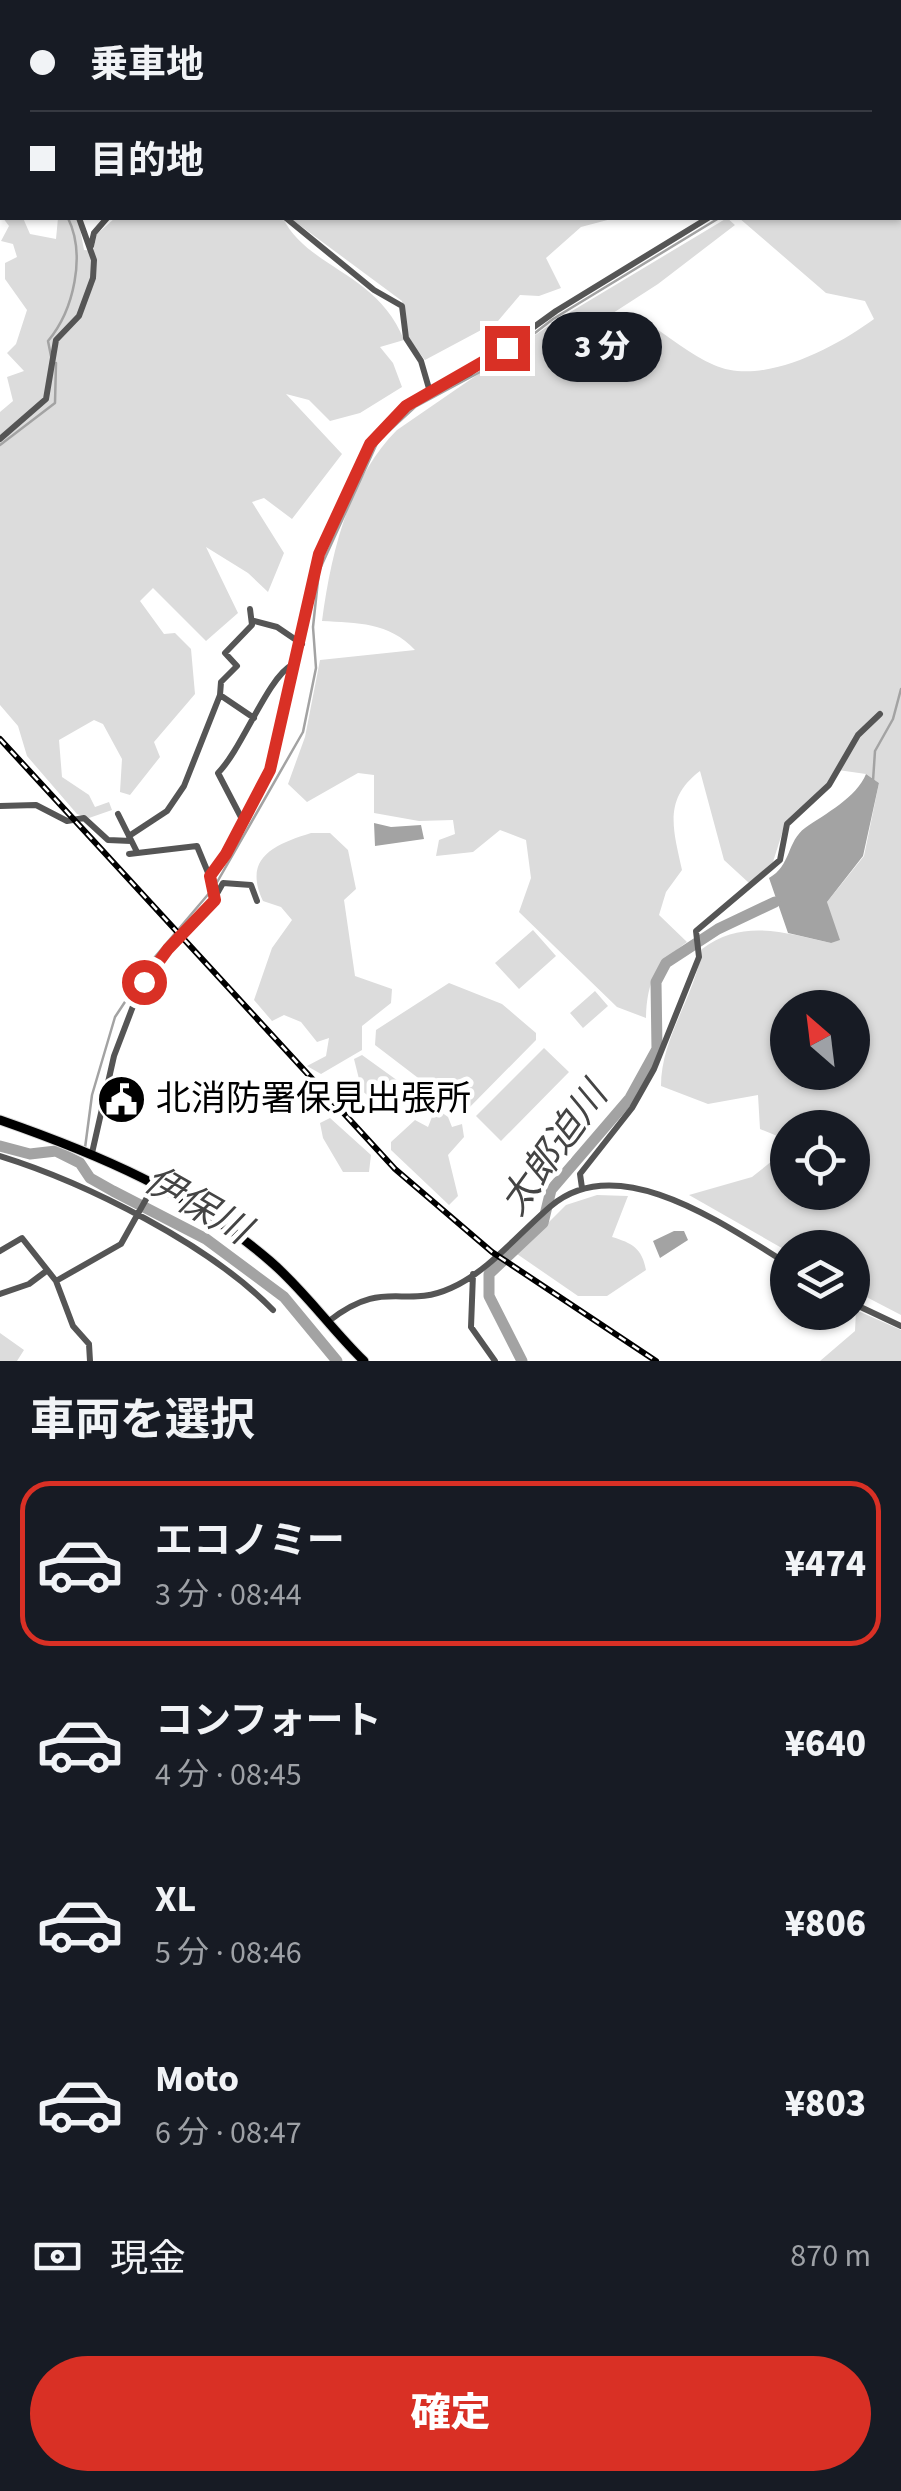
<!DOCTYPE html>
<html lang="ja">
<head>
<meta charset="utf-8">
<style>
  body { margin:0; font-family:"Source Sans 3","Noto Sans JP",sans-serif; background:#242831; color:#f1f3f6; height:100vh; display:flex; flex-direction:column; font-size:38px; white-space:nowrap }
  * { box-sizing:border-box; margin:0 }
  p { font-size:32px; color:#9ea1a6 }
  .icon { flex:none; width:55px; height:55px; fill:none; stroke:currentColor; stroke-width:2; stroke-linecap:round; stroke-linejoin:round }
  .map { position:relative; height:1361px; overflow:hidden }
  .drawer { display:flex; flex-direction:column; background:#171b24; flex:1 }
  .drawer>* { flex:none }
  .banner { position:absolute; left:0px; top:0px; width:902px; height:220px; box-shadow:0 2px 8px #0004; display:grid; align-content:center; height:220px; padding:0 30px; background:#171b24 }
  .needle { width:65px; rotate:332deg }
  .tools { position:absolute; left:770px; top:990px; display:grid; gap:20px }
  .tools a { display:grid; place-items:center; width:100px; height:100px; border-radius:50%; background:#171b24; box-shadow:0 2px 8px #0004; font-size:50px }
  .end { position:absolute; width:45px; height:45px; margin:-22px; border:12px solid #d93025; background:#fff; box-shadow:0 0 0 5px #fff }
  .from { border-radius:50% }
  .bubble { position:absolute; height:70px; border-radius:35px; background:#171b24; box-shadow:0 2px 8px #0004; font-size:32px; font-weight:800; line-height:70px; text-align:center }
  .banner b { display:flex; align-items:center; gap:35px; height:95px; font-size:38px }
  .banner b+b { border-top:2px solid #363941 }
  .banner i { width:25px; height:25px; background:#f1f3f6 }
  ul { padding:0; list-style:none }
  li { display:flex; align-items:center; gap:30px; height:165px; margin:0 20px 15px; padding:0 10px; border:5px solid transparent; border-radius:30px }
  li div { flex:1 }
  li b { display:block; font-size:38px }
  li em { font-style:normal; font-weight:800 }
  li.on { border-color:#d93025 }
  li>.icon { width:90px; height:90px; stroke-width:1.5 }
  h2 { padding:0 30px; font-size:45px; line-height:120px }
  .pay { display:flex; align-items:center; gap:25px; height:110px; padding:0 30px; font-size:38px }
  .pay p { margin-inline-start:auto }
  .primary-button { display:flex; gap:20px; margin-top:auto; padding:20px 30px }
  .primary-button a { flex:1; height:115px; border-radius:60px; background:#d93025; color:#fff; font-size:40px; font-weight:800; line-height:115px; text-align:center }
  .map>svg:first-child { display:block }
</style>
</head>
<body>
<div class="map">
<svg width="901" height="1361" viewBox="0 0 901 1361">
  <rect width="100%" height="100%" fill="#fff"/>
  <!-- green -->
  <path fill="#dcdcdc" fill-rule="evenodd" d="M205,0H763L766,2H206Z
    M768,0H901V1315L853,1290L852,1248L787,1251L689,1195L752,1177L787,1149L788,1192H852V1128H788L787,1140L760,1129L758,1095L708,1104L661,1086C661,1037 695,997 702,949C743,918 785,933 831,943L827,902L864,856L879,783L866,774L838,770L829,785L785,824L773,862L749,883L724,860L700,771C663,799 673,829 682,870L666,892L659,915L687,942C657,964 647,979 646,1018L617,1007L519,912L531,878L526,840L500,830L473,852L436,856L439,840L455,834L453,820L419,821L374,813V775L358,773L307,802L288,784L305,737L320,660L415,650C389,622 357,623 322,621C331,554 348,479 397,430L557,320L727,218L735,225L658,284L596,324L576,346L621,371L622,353L648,323C669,337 691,355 714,365C762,387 836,347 874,319L865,301L826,293L739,218H900V2ZM788,1008H852V1072H788Z
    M3,218H23L30,234L56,239L58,218H78L84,250L93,251L97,234L115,218H283C306,267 378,273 404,340L380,347L393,363L402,387L360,413L330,421L309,400L286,394L342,454L292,519L264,498L252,502L284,553L268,592L248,573L206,547L238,613L206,641L153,588L140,601L164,634L175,633L191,649L195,694L154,742L160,757L130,795L120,792L122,759L103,724L94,720L59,740L62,777L89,795L95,807L109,802L112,810L89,818L77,814L27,756L18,726L0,705V412L13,401L7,377L24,371L7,353L16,344L27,310L5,279V263L17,257L13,244L1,241L9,226Z
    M290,218H615L581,227L546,258L561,288L539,296L520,295L498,321L425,360L407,337L402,301Z
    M311,833H330L348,850L356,889L344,900L355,976L392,989L391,1003L362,1026V1050L321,1074L307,1066L326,1056L329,1038L317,1042L301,1022L284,1015L272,1021L254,1000L272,948L292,920L281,907L263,901C242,857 276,844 311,833Z
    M533,930L556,956L519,989L495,963Z
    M449,983L502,1004L536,1033V1040L464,1113L375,1045L376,1030Z
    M595,991L608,1006L583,1028L570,1013Z
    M544,1048L569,1072L501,1141L476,1116Z
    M362,1055L448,1117L452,1127L462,1124L464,1137L448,1155L458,1196L449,1205L391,1150V1142L415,1120L428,1127L432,1117L421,1105L398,1094L374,1100L362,1091L354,1059Z
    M330,1118L371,1155L369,1172H343L323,1138L320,1123Z
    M597,1195L628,1196L612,1237C632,1243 642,1248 646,1270L607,1296H578L517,1254L566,1205Z
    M856,1310L901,1330V1361H820L855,1331Z
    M0,1333L24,1350L17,1361H0Z"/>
  <!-- water -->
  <path fill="#a3a3a3" d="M866,774L879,783L863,856L827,902L840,940L831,943L788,933L769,878C791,866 787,841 805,828C825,814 857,797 866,774Z
    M374,823L391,827L421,825L424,839L375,846Z
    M674,1231H684L688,1240L660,1258L653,1241Z"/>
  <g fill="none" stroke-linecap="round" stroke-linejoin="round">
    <!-- stream -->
    <path stroke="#a3a3a3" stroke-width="2.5" d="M766,0L769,2
      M51,356L48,341C74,310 86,255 68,218
      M0,445L55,403L56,363
      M873,781L875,751L893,719L901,689
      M216,884L303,732L316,668L313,627L319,571L378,441L415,407L495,364L553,319L719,218
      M85,1148L92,1095L115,1017L154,958L211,891"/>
    <!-- river -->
    <path stroke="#a3a3a3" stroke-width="11" d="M0,1146L30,1154L56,1151L80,1163L90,1178L113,1191L206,1239L284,1297L337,1361
      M522,1361L489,1296V1274L543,1223L551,1190L630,1098L657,1049L656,982L666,963L718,929L775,902"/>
    <defs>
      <path id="highway" d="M0,1120C95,1153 193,1194 270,1261C305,1291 331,1329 364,1361"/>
    </defs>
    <!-- highway casing -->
    <use href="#highway" stroke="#dbdbdb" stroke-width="11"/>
    <!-- minor -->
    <path stroke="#555" stroke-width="6" d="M203,0L204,2
      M799,0L800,2
      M74,2V0
      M0,48L2,50
      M0,158L2,159
      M286,218L374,290L402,306L406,338L421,361L430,392
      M91,246L94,233L107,218
      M0,439L46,399L56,340L79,316L93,278L94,260L79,218
      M254,621L277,627L302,644
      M220,695L221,682L237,666L225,653L252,625L250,609
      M0,806L36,805L67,821L84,818L108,840L131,841
      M118,814L136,850
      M243,821L218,773C242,749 268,677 292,665
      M129,836L167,811L184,786L220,695L254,718
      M129,854L197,846L216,892
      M210,877L271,770L319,554L376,435L406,407L470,373L556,311L708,218
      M134,975L144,982
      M92,1153L114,1056L135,1001L158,961L210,906L223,883L251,885L257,901
      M0,1156C87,1183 210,1245 273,1310
      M582,1188L580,1174L632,1108L654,1069L699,957L696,931L780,860L787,824L829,785L858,735L880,714
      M0,1251L22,1238L56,1281L73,1326L89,1344L90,1361
      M473,1274L471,1327L495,1361
      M56,1281L121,1244L154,1185
      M0,1294L29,1284L45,1272
      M852,1303L901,1326
      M329,1321C385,1277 403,1310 451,1288C488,1272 520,1232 551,1206C619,1148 727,1227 788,1264"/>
    <!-- highway -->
    <use href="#highway" stroke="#000" stroke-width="9"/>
    <defs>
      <path id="rail" d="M0,739L395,1169L492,1252L656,1361"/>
    </defs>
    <!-- rail casing -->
    <use href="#rail" stroke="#000" stroke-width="6"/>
    <!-- rail -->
    <use href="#rail" stroke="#fff" stroke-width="2.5" stroke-dasharray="8" stroke-linecap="butt"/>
  </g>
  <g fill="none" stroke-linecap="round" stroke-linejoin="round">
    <!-- route -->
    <path stroke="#d93025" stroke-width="12" d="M144,982L168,949L215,900L210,876L226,854L270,770L319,554L370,444L406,406L507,348"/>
  </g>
  <!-- icons -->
  <defs>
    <symbol id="civic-disc" viewBox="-11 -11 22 22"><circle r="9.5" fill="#000" stroke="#fff"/><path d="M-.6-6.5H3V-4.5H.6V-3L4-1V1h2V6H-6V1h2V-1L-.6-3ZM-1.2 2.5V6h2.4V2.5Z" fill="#fff"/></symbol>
  </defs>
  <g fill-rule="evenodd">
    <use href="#civic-disc" x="94" y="1072" width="55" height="55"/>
  </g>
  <g text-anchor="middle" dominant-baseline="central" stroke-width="9" stroke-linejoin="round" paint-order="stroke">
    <!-- poi labels -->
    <g font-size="35" fill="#000" stroke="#fff" text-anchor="start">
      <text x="156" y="1099">北消防署保見出張所</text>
    </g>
    <!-- water labels -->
    <g font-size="38" font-style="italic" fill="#444" stroke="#fff">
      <text transform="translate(554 1149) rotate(-54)">太郎迫川</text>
      <text transform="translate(197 1205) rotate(30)">伊保川</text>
    </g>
  </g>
</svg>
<div class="tools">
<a><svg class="needle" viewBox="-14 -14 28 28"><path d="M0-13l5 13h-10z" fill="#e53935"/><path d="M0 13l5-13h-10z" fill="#9ea1a6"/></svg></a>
<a><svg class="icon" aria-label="locate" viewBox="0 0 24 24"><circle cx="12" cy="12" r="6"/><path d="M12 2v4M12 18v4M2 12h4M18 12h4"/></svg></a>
<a><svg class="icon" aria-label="layers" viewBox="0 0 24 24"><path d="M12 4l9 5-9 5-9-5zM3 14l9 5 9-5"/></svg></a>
</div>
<i class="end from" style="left:144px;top:982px"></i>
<i class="end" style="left:507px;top:348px"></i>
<div class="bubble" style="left:542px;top:312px;width:120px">3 分</div>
<div class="banner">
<b><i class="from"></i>乗車地</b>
<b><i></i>目的地</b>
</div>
</div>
<section class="drawer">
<h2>車両を選択</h2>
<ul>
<li class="on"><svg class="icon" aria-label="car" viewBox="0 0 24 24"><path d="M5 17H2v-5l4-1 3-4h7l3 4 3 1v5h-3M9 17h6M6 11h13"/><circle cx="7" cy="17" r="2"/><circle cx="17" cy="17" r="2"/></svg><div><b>エコノミー</b><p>3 分 · 08:44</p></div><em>¥474</em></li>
<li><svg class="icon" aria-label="car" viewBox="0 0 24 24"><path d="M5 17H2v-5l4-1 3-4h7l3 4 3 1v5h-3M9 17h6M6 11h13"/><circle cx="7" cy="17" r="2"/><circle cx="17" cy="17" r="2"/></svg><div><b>コンフォート</b><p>4 分 · 08:45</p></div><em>¥640</em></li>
<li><svg class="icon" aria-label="car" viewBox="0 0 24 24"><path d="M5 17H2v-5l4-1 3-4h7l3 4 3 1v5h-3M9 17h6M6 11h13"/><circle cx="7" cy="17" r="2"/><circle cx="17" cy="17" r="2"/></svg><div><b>XL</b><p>5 分 · 08:46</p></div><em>¥806</em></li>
<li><svg class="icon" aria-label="car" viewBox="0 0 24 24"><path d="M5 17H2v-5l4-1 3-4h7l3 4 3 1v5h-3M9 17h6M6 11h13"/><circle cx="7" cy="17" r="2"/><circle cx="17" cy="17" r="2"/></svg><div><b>Moto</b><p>6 分 · 08:47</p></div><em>¥803</em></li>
</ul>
<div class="pay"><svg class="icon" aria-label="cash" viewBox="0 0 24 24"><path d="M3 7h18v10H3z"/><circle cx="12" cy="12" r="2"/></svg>現金<p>870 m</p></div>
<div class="primary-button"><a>確定</a></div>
</section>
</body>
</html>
